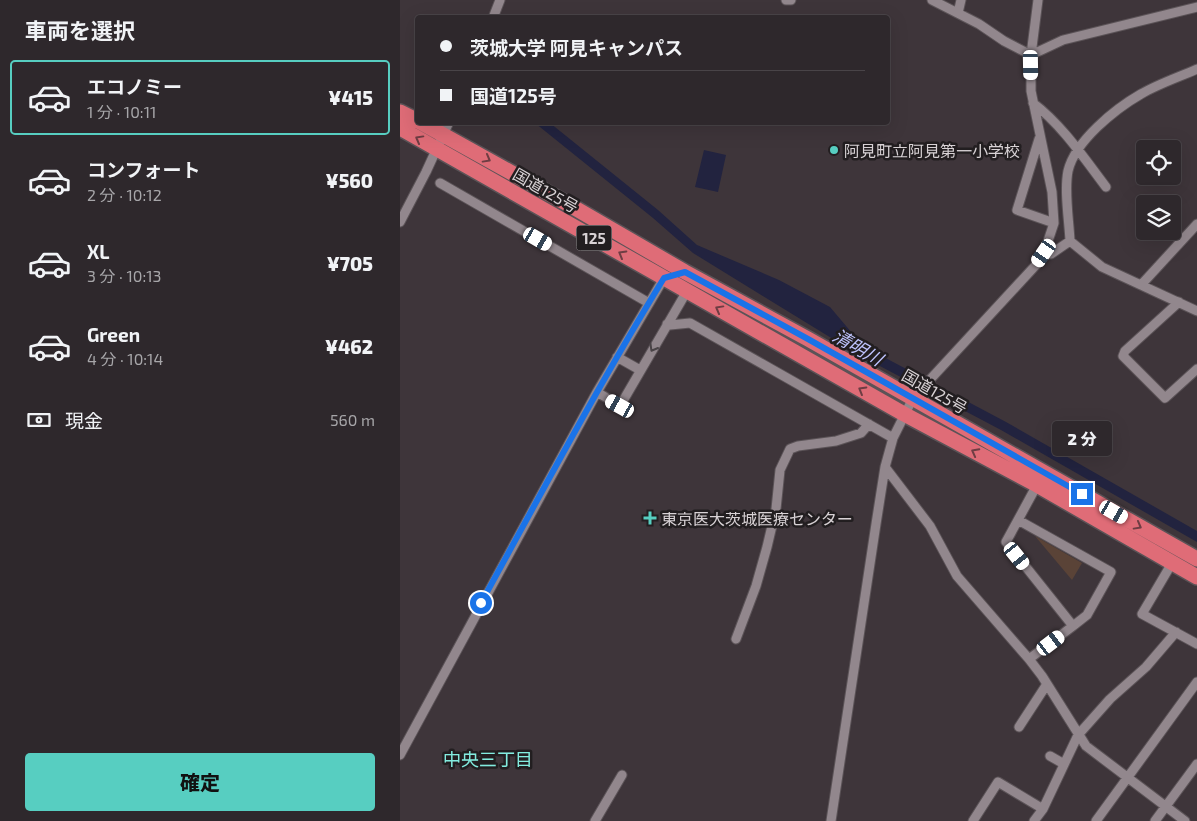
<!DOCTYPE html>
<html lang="ja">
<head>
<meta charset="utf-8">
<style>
  body { margin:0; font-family:"Exo 2","Noto Sans JP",sans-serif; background:#363034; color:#f1f3f6; height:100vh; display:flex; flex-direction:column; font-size:19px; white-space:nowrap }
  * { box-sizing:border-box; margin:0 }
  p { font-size:16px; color:#a7a6a9 }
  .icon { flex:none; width:28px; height:28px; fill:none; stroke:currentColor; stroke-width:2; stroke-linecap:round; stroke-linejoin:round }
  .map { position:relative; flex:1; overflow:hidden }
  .details { display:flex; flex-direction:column; background:#2e282c; width:400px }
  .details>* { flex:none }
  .banner { position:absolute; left:15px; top:15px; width:475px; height:110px; border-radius:5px; box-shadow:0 5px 20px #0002,0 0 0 1px #494448; display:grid; align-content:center; height:110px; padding:0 25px; background:#2e282c }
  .controls { position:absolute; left:736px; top:140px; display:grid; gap:10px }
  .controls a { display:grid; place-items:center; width:45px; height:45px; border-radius:5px; background:#2e282c; box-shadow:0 5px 20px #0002,0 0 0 1px #494448; font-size:25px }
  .end { position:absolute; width:22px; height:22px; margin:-11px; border:6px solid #1a73e8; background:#fff; box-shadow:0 0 0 2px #fff }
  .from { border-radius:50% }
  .bubble { position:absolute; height:35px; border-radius:5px; background:#2e282c; box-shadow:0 5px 20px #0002,0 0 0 1px #494448; font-size:16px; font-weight:800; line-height:35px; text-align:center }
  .car { position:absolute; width:15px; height:30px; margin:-15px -8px; border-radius:6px; box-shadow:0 0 4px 1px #0007; background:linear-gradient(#fff 24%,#345 0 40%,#fff 0 76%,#345 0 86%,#fff 0) }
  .banner b { display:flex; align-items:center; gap:18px; height:48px; font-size:19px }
  .banner b+b { border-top:1px solid #494448 }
  .banner i { width:12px; height:12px; background:#f1f3f6 }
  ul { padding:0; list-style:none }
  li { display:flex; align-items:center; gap:15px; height:75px; margin:0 10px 8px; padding:0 15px; border:2px solid transparent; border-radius:5px }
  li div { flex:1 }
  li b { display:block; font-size:19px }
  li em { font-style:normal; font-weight:800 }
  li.active { border-color:#57cec1 }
  li>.icon { width:45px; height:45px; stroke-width:1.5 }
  h2 { padding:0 25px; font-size:22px; line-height:60px }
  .pay { display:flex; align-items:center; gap:12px; height:55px; padding:0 25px; font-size:19px }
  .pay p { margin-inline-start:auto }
  .button { display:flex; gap:10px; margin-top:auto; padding:10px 25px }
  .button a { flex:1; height:58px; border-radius:5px; background:#57cec1; color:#111; font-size:20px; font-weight:800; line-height:58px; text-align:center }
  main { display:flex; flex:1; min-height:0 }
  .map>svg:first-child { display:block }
</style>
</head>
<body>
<main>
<section class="details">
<h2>車両を選択</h2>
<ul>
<li class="active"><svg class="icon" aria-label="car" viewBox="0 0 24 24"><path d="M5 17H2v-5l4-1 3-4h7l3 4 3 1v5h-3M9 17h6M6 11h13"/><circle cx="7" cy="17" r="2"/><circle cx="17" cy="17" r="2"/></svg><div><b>エコノミー</b><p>1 分 · 10:11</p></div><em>¥415</em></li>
<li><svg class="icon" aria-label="car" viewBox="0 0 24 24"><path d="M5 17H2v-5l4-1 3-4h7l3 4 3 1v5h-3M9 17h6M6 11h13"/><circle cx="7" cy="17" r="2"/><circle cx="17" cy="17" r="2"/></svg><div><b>コンフォート</b><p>2 分 · 10:12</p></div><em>¥560</em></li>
<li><svg class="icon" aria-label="car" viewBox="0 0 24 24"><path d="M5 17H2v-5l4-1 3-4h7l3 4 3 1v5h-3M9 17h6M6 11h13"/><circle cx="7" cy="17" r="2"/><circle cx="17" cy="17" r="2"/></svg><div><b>XL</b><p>3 分 · 10:13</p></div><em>¥705</em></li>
<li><svg class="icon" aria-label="car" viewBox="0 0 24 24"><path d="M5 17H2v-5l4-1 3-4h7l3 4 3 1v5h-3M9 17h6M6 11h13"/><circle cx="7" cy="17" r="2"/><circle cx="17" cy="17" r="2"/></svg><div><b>Green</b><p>4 分 · 10:14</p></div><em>¥462</em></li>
</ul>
<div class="pay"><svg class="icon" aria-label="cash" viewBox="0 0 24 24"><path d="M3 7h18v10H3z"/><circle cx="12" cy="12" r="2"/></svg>現金<p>560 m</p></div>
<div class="button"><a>確定</a></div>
</section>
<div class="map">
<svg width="797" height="821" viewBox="0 0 797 821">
  <rect width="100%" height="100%" fill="#3e353a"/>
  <!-- green -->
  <path fill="#5a4337" d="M635,536L682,563L672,580Z"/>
  <!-- water -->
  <path fill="#22233f" d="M135,123H150L258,210L297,245L379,280L430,307L463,346L606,422L797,531V542L601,430L459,355L293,253L253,218Z
    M304,150L326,155L318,192L295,187Z"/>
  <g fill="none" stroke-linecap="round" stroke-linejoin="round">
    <defs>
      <path id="minor" d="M386,0H391
        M532,0L579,24L604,41L631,55L663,40L797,7
        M558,13L561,0
        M93,18L100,0
        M797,69C779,77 758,84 741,94C715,109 675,141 668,171C664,191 669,220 670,241L702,267L797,311
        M633,103C662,125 684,158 706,187
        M639,139L617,210L654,223
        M40,183L249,303
        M0,222L26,172L49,122
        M644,253L651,254L670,241
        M741,285L797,224
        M779,302L725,351L723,356L765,398L797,369
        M267,324L270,325L290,323L493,438
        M217,357L240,370
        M197,392L220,406L287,291L286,288
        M485,467L530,526L557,576L629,659L642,676L686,746L785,821
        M618,520L711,572L687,615L673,626
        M772,563L742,614L797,644
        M336,639L356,586L367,547L376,509L380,470L390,449L398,446L436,441L461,433L469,424
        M629,659L673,626L606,542L637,485
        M619,727L647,684
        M0,755L197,392L264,278L269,277
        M650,756L664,764
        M195,821L222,775
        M431,821L476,524L485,467L493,438L513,398L635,266L644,253L654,223L652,192L631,91V55L638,0
        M573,821L598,782L643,809
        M634,821L643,809L678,735L710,699L746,667L776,632
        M696,821L797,682
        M755,821L797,764"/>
      <path id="highway" d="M0,112L18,121
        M20,122L173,207L285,272L408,339L797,559
        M0,128L504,414L637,485L797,577"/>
    </defs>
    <!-- minor casing -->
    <use href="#minor" stroke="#5b5357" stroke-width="11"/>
    <!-- highway casing -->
    <use href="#highway" stroke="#5b5357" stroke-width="18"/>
    <!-- minor -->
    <use href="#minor" stroke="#92878d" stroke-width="9"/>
    <!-- highway -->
    <use href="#highway" stroke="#df6c77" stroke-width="15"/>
  </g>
  <!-- one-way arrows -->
  <defs><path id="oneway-chevron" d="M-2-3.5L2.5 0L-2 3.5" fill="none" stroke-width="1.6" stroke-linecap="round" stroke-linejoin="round" transform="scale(1.25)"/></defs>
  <g stroke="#6e3d43">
    <use href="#oneway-chevron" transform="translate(19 139) rotate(-151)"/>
    <use href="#oneway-chevron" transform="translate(87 159) rotate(29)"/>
    <use href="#oneway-chevron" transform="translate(222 254) rotate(-150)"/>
    <use href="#oneway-chevron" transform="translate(319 309) rotate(-151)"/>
    <use href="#oneway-chevron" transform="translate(462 390) rotate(-150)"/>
    <use href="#oneway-chevron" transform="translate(575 452) rotate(-152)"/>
    <use href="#oneway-chevron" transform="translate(738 526) rotate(29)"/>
  </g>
  <use stroke="#494346" href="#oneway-chevron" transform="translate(253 348) rotate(120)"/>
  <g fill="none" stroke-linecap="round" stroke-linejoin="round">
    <!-- route -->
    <path stroke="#1a73e8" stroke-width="6" d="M81,603C141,494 199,384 264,278L285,272L408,339L682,494"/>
  </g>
  <!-- markers -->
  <g fill="#57cec1" stroke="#221e20" stroke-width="2">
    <circle cx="434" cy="150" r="5"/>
    <path d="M247.5 510.5h5v5h5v5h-5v5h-5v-5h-5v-5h5z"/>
  </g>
  <g text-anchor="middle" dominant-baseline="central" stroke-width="5" stroke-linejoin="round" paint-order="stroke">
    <!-- shield labels -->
    <rect fill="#221e20" stroke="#a19c9f" stroke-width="1" x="176.5" y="225.5" width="35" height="25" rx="4"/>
    <g font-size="15" font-weight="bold" fill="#d8d2d5">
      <text x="194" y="238">125</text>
    </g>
    <!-- poi labels -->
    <g font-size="16" fill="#d8d2d5" stroke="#221e20" text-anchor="start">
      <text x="444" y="150">阿見町立阿見第一小学校</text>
      <text x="261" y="518">東京医大茨城医療センター</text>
    </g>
    <!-- street labels -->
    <g font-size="16" fill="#d8d2d5" stroke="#221e20">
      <text transform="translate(146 190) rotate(30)">国道125号</text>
      <text transform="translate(535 391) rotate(30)">国道125号</text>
    </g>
    <!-- water labels -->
    <g font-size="18" font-style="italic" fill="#bec3fd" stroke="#221e20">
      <text transform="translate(458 347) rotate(30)">清明川</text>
    </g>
    <!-- neighbourhood labels -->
    <g font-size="18" fill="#83ecdf" stroke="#221e20">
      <text x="88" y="759">中央三丁目</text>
    </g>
  </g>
</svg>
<div class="controls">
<a><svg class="icon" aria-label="locate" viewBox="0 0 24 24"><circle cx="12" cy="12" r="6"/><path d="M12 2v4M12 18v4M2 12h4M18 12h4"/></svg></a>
<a><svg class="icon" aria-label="layers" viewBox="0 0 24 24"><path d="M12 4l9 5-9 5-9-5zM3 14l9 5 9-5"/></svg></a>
</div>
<i class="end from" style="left:81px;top:603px"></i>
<i class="end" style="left:682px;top:494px"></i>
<div class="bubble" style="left:652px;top:421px;width:60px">2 分</div>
<i class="car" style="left:631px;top:65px;rotate:179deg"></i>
<i class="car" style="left:138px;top:239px;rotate:120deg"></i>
<i class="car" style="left:644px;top:253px;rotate:215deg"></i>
<i class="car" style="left:220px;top:406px;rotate:299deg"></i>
<i class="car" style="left:714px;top:512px;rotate:120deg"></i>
<i class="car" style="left:617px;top:556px;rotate:141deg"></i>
<i class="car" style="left:651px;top:643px;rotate:53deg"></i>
<div class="banner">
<b><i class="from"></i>茨城大学 阿見キャンパス</b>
<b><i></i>国道125号</b>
</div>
</div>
</main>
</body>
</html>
